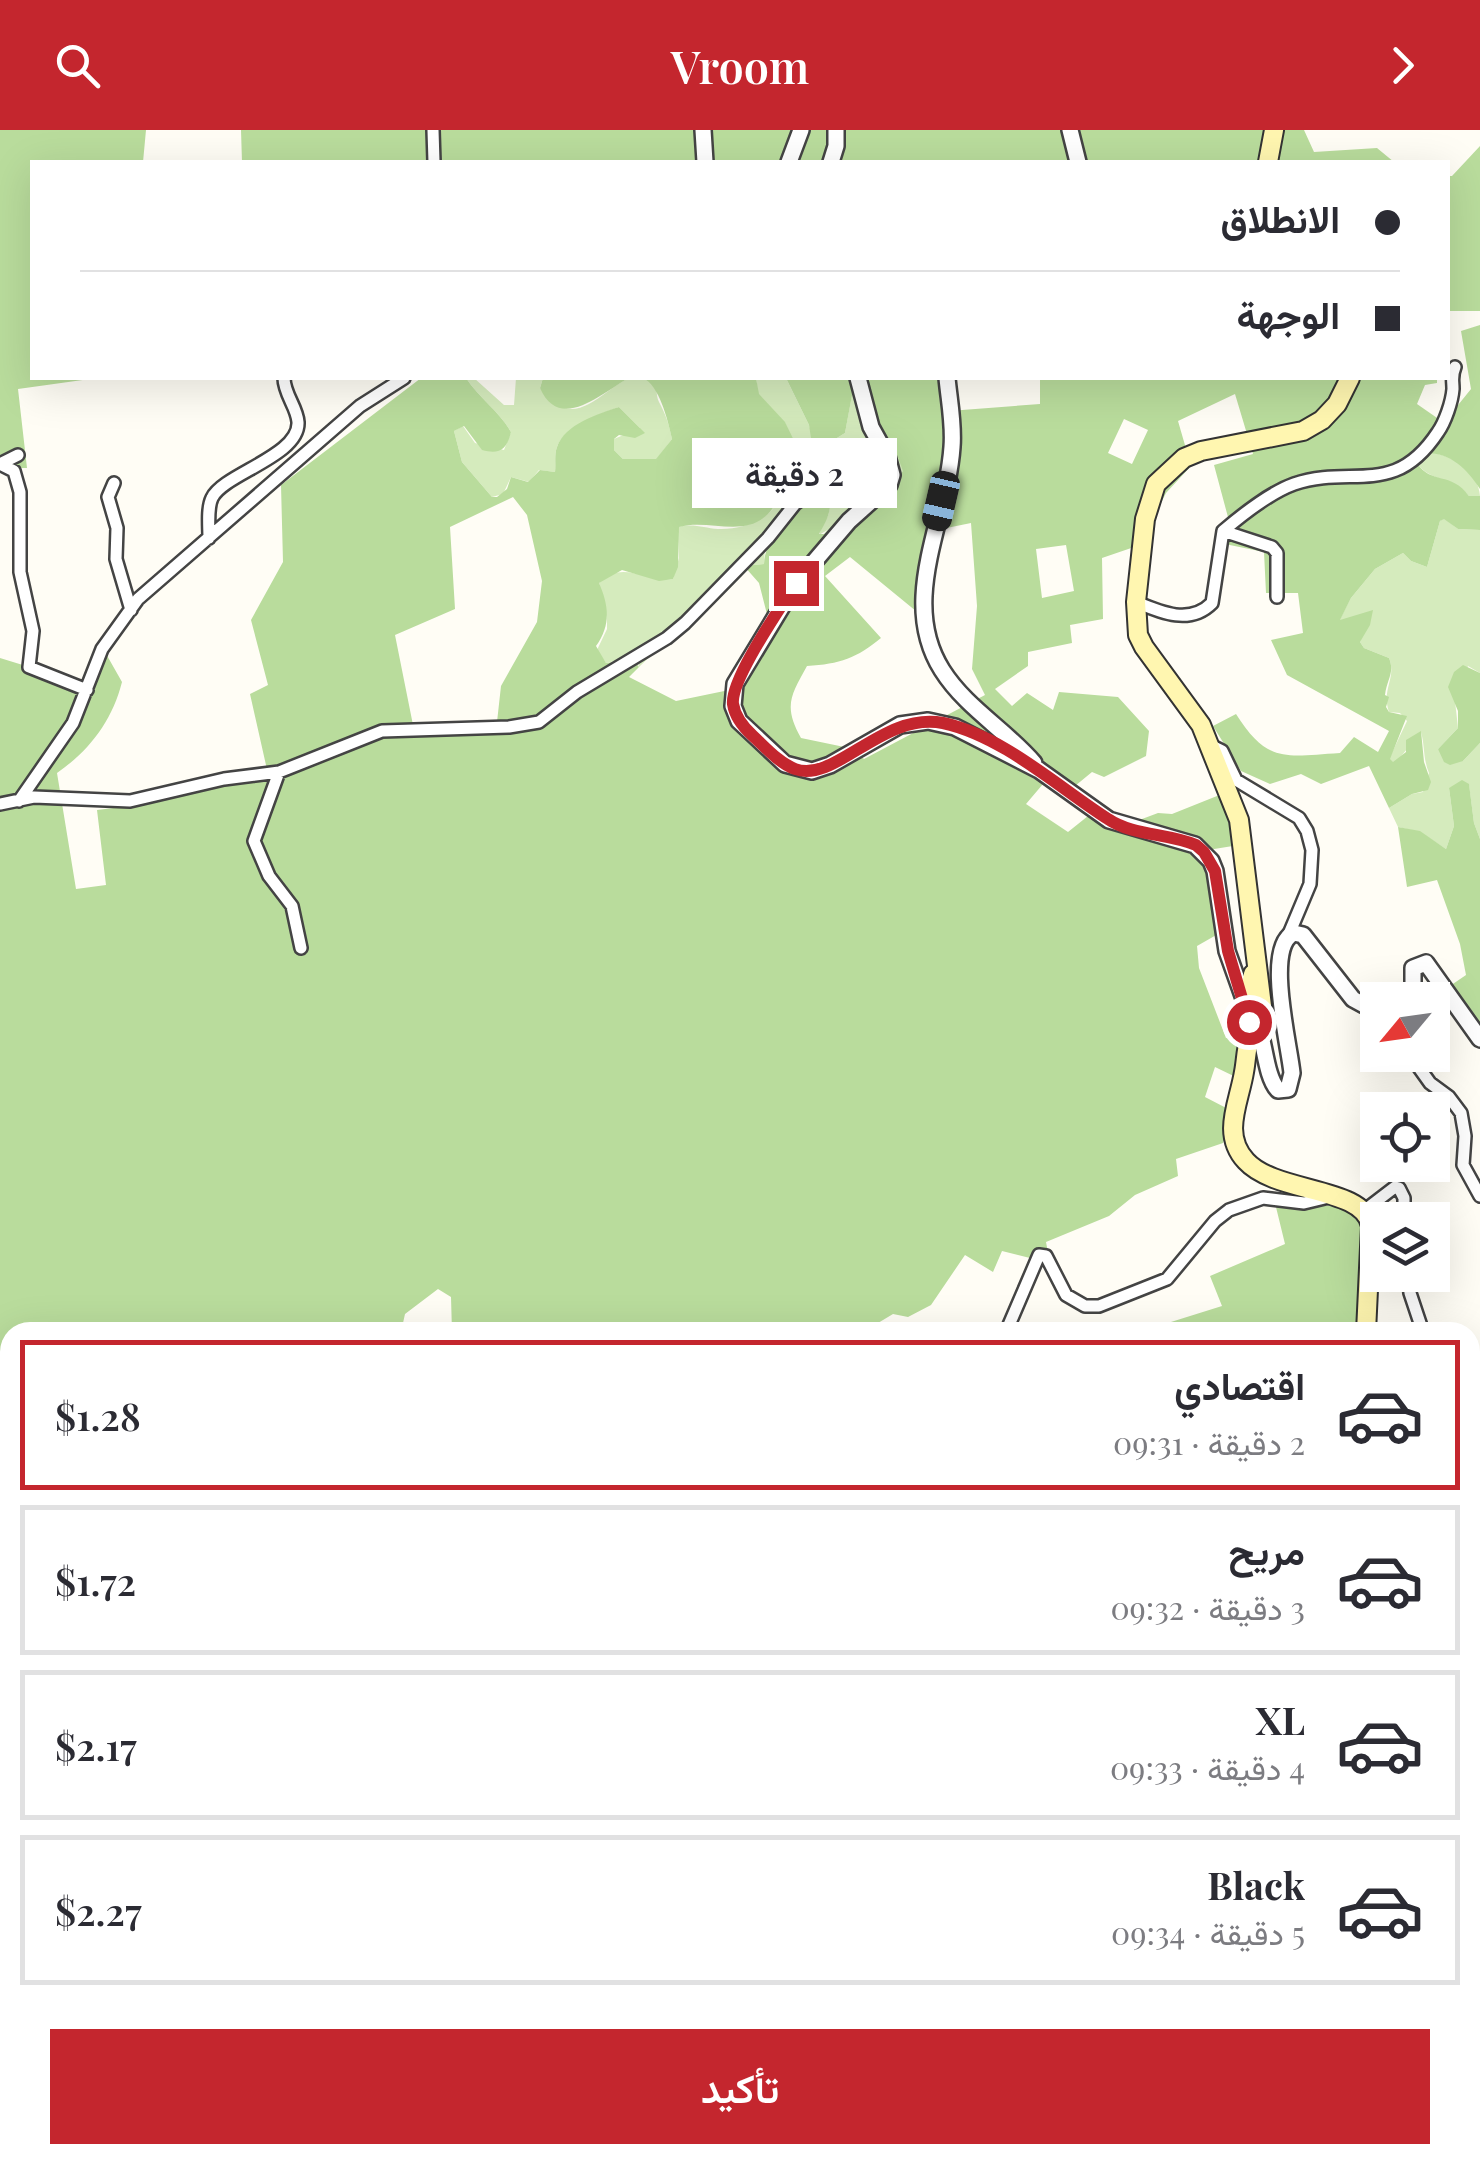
<!DOCTYPE html>
<html lang="ar">
<head>
<meta charset="utf-8">
<style>
  body { margin:0; font-family:"Playfair Display",Vazirmatn,serif; background:#f2f2f3; color:#2b2b33; direction:rtl; height:100vh; display:flex; flex-direction:column; font-size:38px; white-space:nowrap }
  * { box-sizing:border-box; margin:0 }
  p { font-size:32px; color:#7c7c81 }
  .icon { flex:none; width:55px; height:55px; fill:none; stroke:currentColor; stroke-width:2; stroke-linecap:round; stroke-linejoin:round }
  .map { position:relative; flex:1; overflow:hidden; direction:ltr }
  .sheet { position:absolute; left:0px; top:1192px; width:1480px; height:842px; display:flex; flex-direction:column; background:#fff; border-radius:30px 30px 0 0; box-shadow:0 10px 40px #0002; direction:rtl }
  .sheet>* { flex:none }
  .banner { position:absolute; left:30px; top:30px; width:1420px; height:220px; border-radius:0px; box-shadow:0 10px 40px #0002; direction:rtl; display:grid; align-content:center; height:220px; padding:0 50px; background:#fff }
  .needle { width:65px; rotate:241deg }
  .buttons { position:absolute; left:1360px; top:852px; display:grid; gap:20px }
  .buttons a { display:grid; place-items:center; width:90px; height:90px; border-radius:0px; background:#fff; box-shadow:0 10px 40px #0002; font-size:50px }
  .end { position:absolute; width:45px; height:45px; margin:-22px; border:12px solid #c4262e; background:#fff; box-shadow:0 0 0 5px #fff }
  .from { border-radius:50% }
  .bubble { position:absolute; height:70px; border-radius:0px; background:#fff; box-shadow:0 10px 40px #0002; font-size:32px; font-weight:600; line-height:70px; text-align:center; direction:rtl }
  .car { position:absolute; width:30px; height:60px; margin:-30px -15px; border-radius:12px; box-shadow:0 0 8px 2px #0007; background:linear-gradient(#222 24%,#8ab4d8 0 40%,#222 0 76%,#8ab4d8 0 86%,#222 0) }
  .banner b { display:flex; align-items:center; gap:35px; height:95px; font-size:38px }
  .banner b+b { border-top:2px solid #e1e1e2 }
  .banner i { width:25px; height:25px; background:#2b2b33 }
  ul { padding:18px 0 0; list-style:none }
  li { display:flex; align-items:center; gap:30px; height:150px; margin:0 20px 15px; padding:0 30px; border:5px solid #e1e1e2; border-radius:0px }
  li div { flex:1 }
  li b { display:block; font-size:38px }
  li em { font-style:normal; font-weight:600 }
  li.selected { border-color:#c4262e }
  li>.icon { width:90px; height:90px; stroke-width:1.5 }
  .primary-button { display:flex; gap:20px; margin-top:auto; padding:20px 50px }
  .primary-button a { flex:1; height:115px; border-radius:0px; background:#c4262e; color:#fff; font-size:40px; font-weight:600; line-height:115px; text-align:center }
  header { display:flex; justify-content:space-between; align-items:center; height:130px; padding:0 50px; background:#c4262e; color:#fff; font-size:45px; font-weight:600 }
  .map>svg:first-child { display:block }
</style>
</head>
<body>
<header><svg class="icon" aria-label="forward" viewBox="0 0 24 24"><path d="M9 5l7 7-7 7"/></svg>Vroom<svg class="icon" aria-label="search" viewBox="0 0 24 24"><circle cx="10" cy="10" r="6"/><path d="M15 15l6 6"/></svg></header>
<div class="map">
<svg width="1480" height="2034" viewBox="0 0 1480 2034">
  <rect width="100%" height="100%" fill="#fffdf5"/>
  <!-- green -->
  <path fill="#d5ebbd" d="M466,248H474L504,275H514L516,248H543L540,258C546,263 551,271 557,275C592,296 623,228 651,251C659,257 655,264 659,272C666,285 669,294 672,309L656,330L623,329L614,320V309L640,298L619,277C602,283 563,298 557,317C554,325 556,334 555,342L539,340L529,352L511,347L503,364L492,367L462,332L454,301L463,296L475,313L504,320L511,302C499,281 479,268 466,248Z
    M756,248H786L809,295L814,312L824,316L845,303L853,259L864,264L903,334V341L880,361L848,380L834,396L819,405C824,387 834,388 827,364L765,417L764,434L744,436L639,537L638,532L629,528L606,533L597,520L607,499V487L599,453C622,429 645,452 673,449L679,428L678,397C693,393 704,398 718,399C744,400 776,389 782,360C784,351 782,344 785,336L801,327L785,293L758,264Z
    M1426,322C1449,323 1479,341 1480,366H1469C1455,347 1429,352 1417,333Z
    M1444,388L1458,399L1480,400V543L1468,536L1455,571L1458,598L1438,619L1463,631L1480,613V709L1474,693L1469,655L1449,658L1454,696L1446,719L1420,702L1398,697L1389,678L1412,664L1423,662L1429,643C1423,629 1425,616 1421,602L1398,630L1393,633L1389,629L1407,591L1400,583L1389,582C1381,559 1397,548 1389,528L1364,518L1360,512L1371,482L1339,491L1351,468L1375,439L1403,423L1411,431L1427,437L1440,391Z"/>
  <!-- forest -->
  <path fill="#b9dc9c" fill-rule="evenodd" d="M0,0H146L143,32H32V248H97L18,259L27,338H0Z
    M241,0H1304L1314,22L1377,18L1394,32H242Z
    M1480,16V181H1448V46H1452Z
    M1480,195V359C1467,339 1451,323 1426,323L1417,333C1431,355 1451,341 1469,366H1480V400L1458,399L1444,389L1440,391L1427,437L1411,431L1403,423L1375,439L1351,468L1340,490L1373,480L1370,495L1360,512L1364,518L1389,528C1395,543 1387,549 1385,565L1389,567L1386,577L1389,582L1407,586L1390,629L1393,632L1406,622V610L1421,601L1424,632L1431,652L1428,660L1412,664L1389,678L1369,636L1321,654L1301,644L1270,654L1241,641L1213,596L1236,584C1268,635 1287,626 1340,623L1354,607L1378,622L1389,601L1287,545L1271,510L1303,503L1298,463H1266L1264,422L1215,412L1232,402L1214,335L1253,324L1235,264L1178,291L1191,336L1166,363L1140,415L1102,428L1103,489L1070,495L1072,513L1028,522V536L995,559L1012,576L1027,563L1053,580L1059,562L1118,567L1149,601L1146,626L1104,647L1092,642L1075,656L1054,641L1026,674L1068,702L1088,686L1126,695L1158,683L1172,684L1222,664L1239,715L1208,720L1218,804L1197,816L1199,838L1226,908L1252,905L1246,952L1215,937L1205,967L1232,981L1223,1013L1176,1029L1178,1046L1135,1065L1109,1086L1046,1112L1050,1133L1002,1121L993,1142L965,1125L931,1175L908,1187L893,1184L868,1199L870,1202H452L451,1167L438,1159L405,1184L401,1202H10V2025H529L528,2034H0V528L65,548L81,556L105,522L122,552C112,591 90,620 57,643L76,759L106,755L97,680L138,675L268,644L250,564L268,555L251,490L283,432L281,355L421,248H466C479,268 499,281 511,302C507,319 500,325 482,320L464,296L454,301L462,332L492,367H497L507,359L511,347L528,352L540,340L555,342C556,334 554,325 557,317C565,294 598,284 619,277L645,303L635,308L619,305L614,309V320L623,329H656L672,309C668,290 659,255 643,248H756L759,264L785,292L802,327L785,336C782,346 784,357 779,368C755,416 714,387 679,397L678,437L673,449L659,451L622,440L599,453C609,476 611,495 596,516L606,533L633,529L639,537L629,547L676,571L734,559L763,523L769,492L759,453L744,436L764,434C766,401 797,380 819,358C839,370 827,390 819,404H824L847,380L880,361L903,341L896,322L886,316L864,264L853,260L845,303L824,316L811,308L809,295L786,248H948L949,281L1040,274V248H1437V253L1425,255L1417,274L1440,290L1450,285L1471,259L1461,201ZM1124,289L1148,300L1132,334L1108,323ZM513,367L527,385L542,451L537,492L501,556L497,592L413,595L395,505L455,479L450,397ZM971,393L977,476L972,539L985,565L864,629L854,619L801,608C783,576 791,565 807,536C840,534 857,528 881,508L825,446L850,427L922,486L932,401ZM1066,415L1074,461L1042,468L1036,419Z
    M543,248H629C604,261 560,304 540,258Z
    M1463,535L1480,543V613L1463,631L1450,635L1444,632L1438,619L1458,598V581L1448,557L1454,542Z
    M1462,650L1469,654L1474,693L1480,709V906L1444,860L1466,845L1460,814L1437,750L1407,757L1398,697L1420,701L1446,719L1454,696L1449,658Z
    M1275,1073L1326,1076L1344,1074L1364,1085L1367,1202H1340L1339,1199L1290,1202L1288,1197L1269,1202H1139L1222,1176L1210,1146L1285,1114Z
    M727,2025H870L875,2034H717Z
    M1100,2025H1222L1216,2034H1110Z"/>
  <g fill="none" stroke-linecap="round" stroke-linejoin="round">
    <defs>
      <path id="minor" d="M433,0L434,32
        M18,325L0,334L14,341L20,362V442L33,501L29,537L87,560
        M114,353L108,367L117,398L116,429L131,480
        M1223,401C1243,384 1269,363 1294,354C1352,334 1394,369 1438,302C1445,292 1452,272 1453,259C1453,250 1451,246 1455,237
        M209,408C209,397 207,378 212,368C223,344 300,326 298,292C297,277 284,264 284,248
        M1136,472C1162,483 1190,495 1212,473L1223,401L1272,417L1277,423V467
        M1210,615L1222,621L1236,650L1299,688L1307,701L1312,720L1310,754L1289,804
        M279,642L254,711L269,746L292,776L301,818
        M19,671L73,593L102,519L138,469L360,276L404,248
        M0,674L34,667L130,671L224,649L279,642L382,601L509,597L539,592L577,562L667,508L685,493L768,408L795,374L877,311
        M1368,876L1378,892
        M1410,925L1430,953L1449,967L1461,983L1465,1006L1463,1035L1480,1066
        M1365,1080L1395,1057L1399,1058L1404,1068V1090
        M1408,1145L1410,1163L1423,1202
        M1006,1202L1039,1125L1046,1126L1066,1165L1085,1176H1099L1167,1149L1215,1091L1229,1080L1263,1068L1304,1073L1329,1067
        M1470,1244L1480,1240
        M1470,1431H1480
        M1470,1991H1480
        M1330,2034L1335,2025"/>
      <path id="tertiary" d="M703,0L705,32
        M1070,0L1078,32
        M789,32L801,0
        M831,32L836,16V0
        M858,248L871,297L887,326L892,345L889,355L849,391L796,453L735,554L733,576L739,591L785,634L812,641L830,635L900,595L928,591L955,597L1039,640L1109,690L1195,715L1211,731L1215,741L1227,821L1248,880
        M947,248C949,270 954,294 952,317C947,391 898,470 942,540C966,578 1006,600 1034,633
        M1404,870L1413,866V838L1426,833L1480,909
        M1258,896C1265,915 1266,947 1278,960L1288,959L1292,943C1289,913 1264,816 1294,803L1303,805L1353,869L1364,875L1378,874"/>
      <path id="secondary" d="M1268,32L1274,0
        M1350,248L1337,274L1322,290L1303,301L1201,321L1184,328L1156,354L1145,389L1136,472L1138,505L1144,517L1201,595L1239,690L1262,876C1261,890 1253,898 1249,911C1246,921 1246,932 1244,942C1239,973 1221,1004 1246,1031C1276,1064 1364,1056 1371,1096L1366,1202
        M1253,903L1248,880L1253,844
        M1470,1383L1480,1387"/>
    </defs>
    <!-- minor casing -->
    <use href="#minor" stroke="#444" stroke-width="16"/>
    <!-- tertiary casing -->
    <use href="#tertiary" stroke="#444" stroke-width="20"/>
    <!-- secondary casing -->
    <use href="#secondary" stroke="#333" stroke-width="22"/>
    <!-- minor -->
    <use href="#minor" stroke="#fff" stroke-width="11"/>
    <!-- tertiary -->
    <use href="#tertiary" stroke="#fff" stroke-width="15"/>
    <!-- secondary -->
    <use href="#secondary" stroke="#fff6b0" stroke-width="18"/>
  </g>
  <g fill="none" stroke-linecap="round" stroke-linejoin="round">
    <!-- route -->
    <path stroke="#c4262e" stroke-width="12" d="M796,453C781,477 730,550 733,574C735,587 743,597 753,606C765,617 779,633 795,639C835,654 883,581 943,593C1003,606 1058,657 1108,689C1133,706 1168,703 1196,715L1204,722L1215,741L1228,821L1249,892"/>
  </g>
</svg>
<div class="buttons">
<a><svg class="needle" viewBox="-14 -14 28 28"><path d="M0-13l5 13h-10z" fill="#e53935"/><path d="M0 13l5-13h-10z" fill="#7c7c81"/></svg></a>
<a><svg class="icon" aria-label="locate" viewBox="0 0 24 24"><circle cx="12" cy="12" r="6"/><path d="M12 2v4M12 18v4M2 12h4M18 12h4"/></svg></a>
<a><svg class="icon" aria-label="layers" viewBox="0 0 24 24"><path d="M12 4l9 5-9 5-9-5zM3 14l9 5 9-5"/></svg></a>
</div>
<i class="end from" style="left:1249px;top:892px"></i>
<i class="end" style="left:796px;top:453px"></i>
<div class="bubble" style="left:692px;top:308px;width:205px">2 دقيقة</div>
<i class="car" style="left:941px;top:371px;rotate:193deg"></i>
<div class="banner">
<b><i class="from"></i>الانطلاق</b>
<b><i></i>الوجهة</b>
</div>
<section class="sheet">
<ul>
<li class="selected"><svg class="icon" aria-label="car" viewBox="0 0 24 24"><path d="M5 17H2v-5l4-1 3-4h7l3 4 3 1v5h-3M9 17h6M6 11h13"/><circle cx="7" cy="17" r="2"/><circle cx="17" cy="17" r="2"/></svg><div><b>اقتصادي</b><p>2 دقيقة · 09:31</p></div><em>$1.28</em></li>
<li><svg class="icon" aria-label="car" viewBox="0 0 24 24"><path d="M5 17H2v-5l4-1 3-4h7l3 4 3 1v5h-3M9 17h6M6 11h13"/><circle cx="7" cy="17" r="2"/><circle cx="17" cy="17" r="2"/></svg><div><b>مريح</b><p>3 دقيقة · 09:32</p></div><em>$1.72</em></li>
<li><svg class="icon" aria-label="car" viewBox="0 0 24 24"><path d="M5 17H2v-5l4-1 3-4h7l3 4 3 1v5h-3M9 17h6M6 11h13"/><circle cx="7" cy="17" r="2"/><circle cx="17" cy="17" r="2"/></svg><div><b>XL</b><p>4 دقيقة · 09:33</p></div><em>$2.17</em></li>
<li><svg class="icon" aria-label="car" viewBox="0 0 24 24"><path d="M5 17H2v-5l4-1 3-4h7l3 4 3 1v5h-3M9 17h6M6 11h13"/><circle cx="7" cy="17" r="2"/><circle cx="17" cy="17" r="2"/></svg><div><b>Black</b><p>5 دقيقة · 09:34</p></div><em>$2.27</em></li>
</ul>
<div class="primary-button"><a>تأكيد</a></div>
</section>
</div>
</body>
</html>
